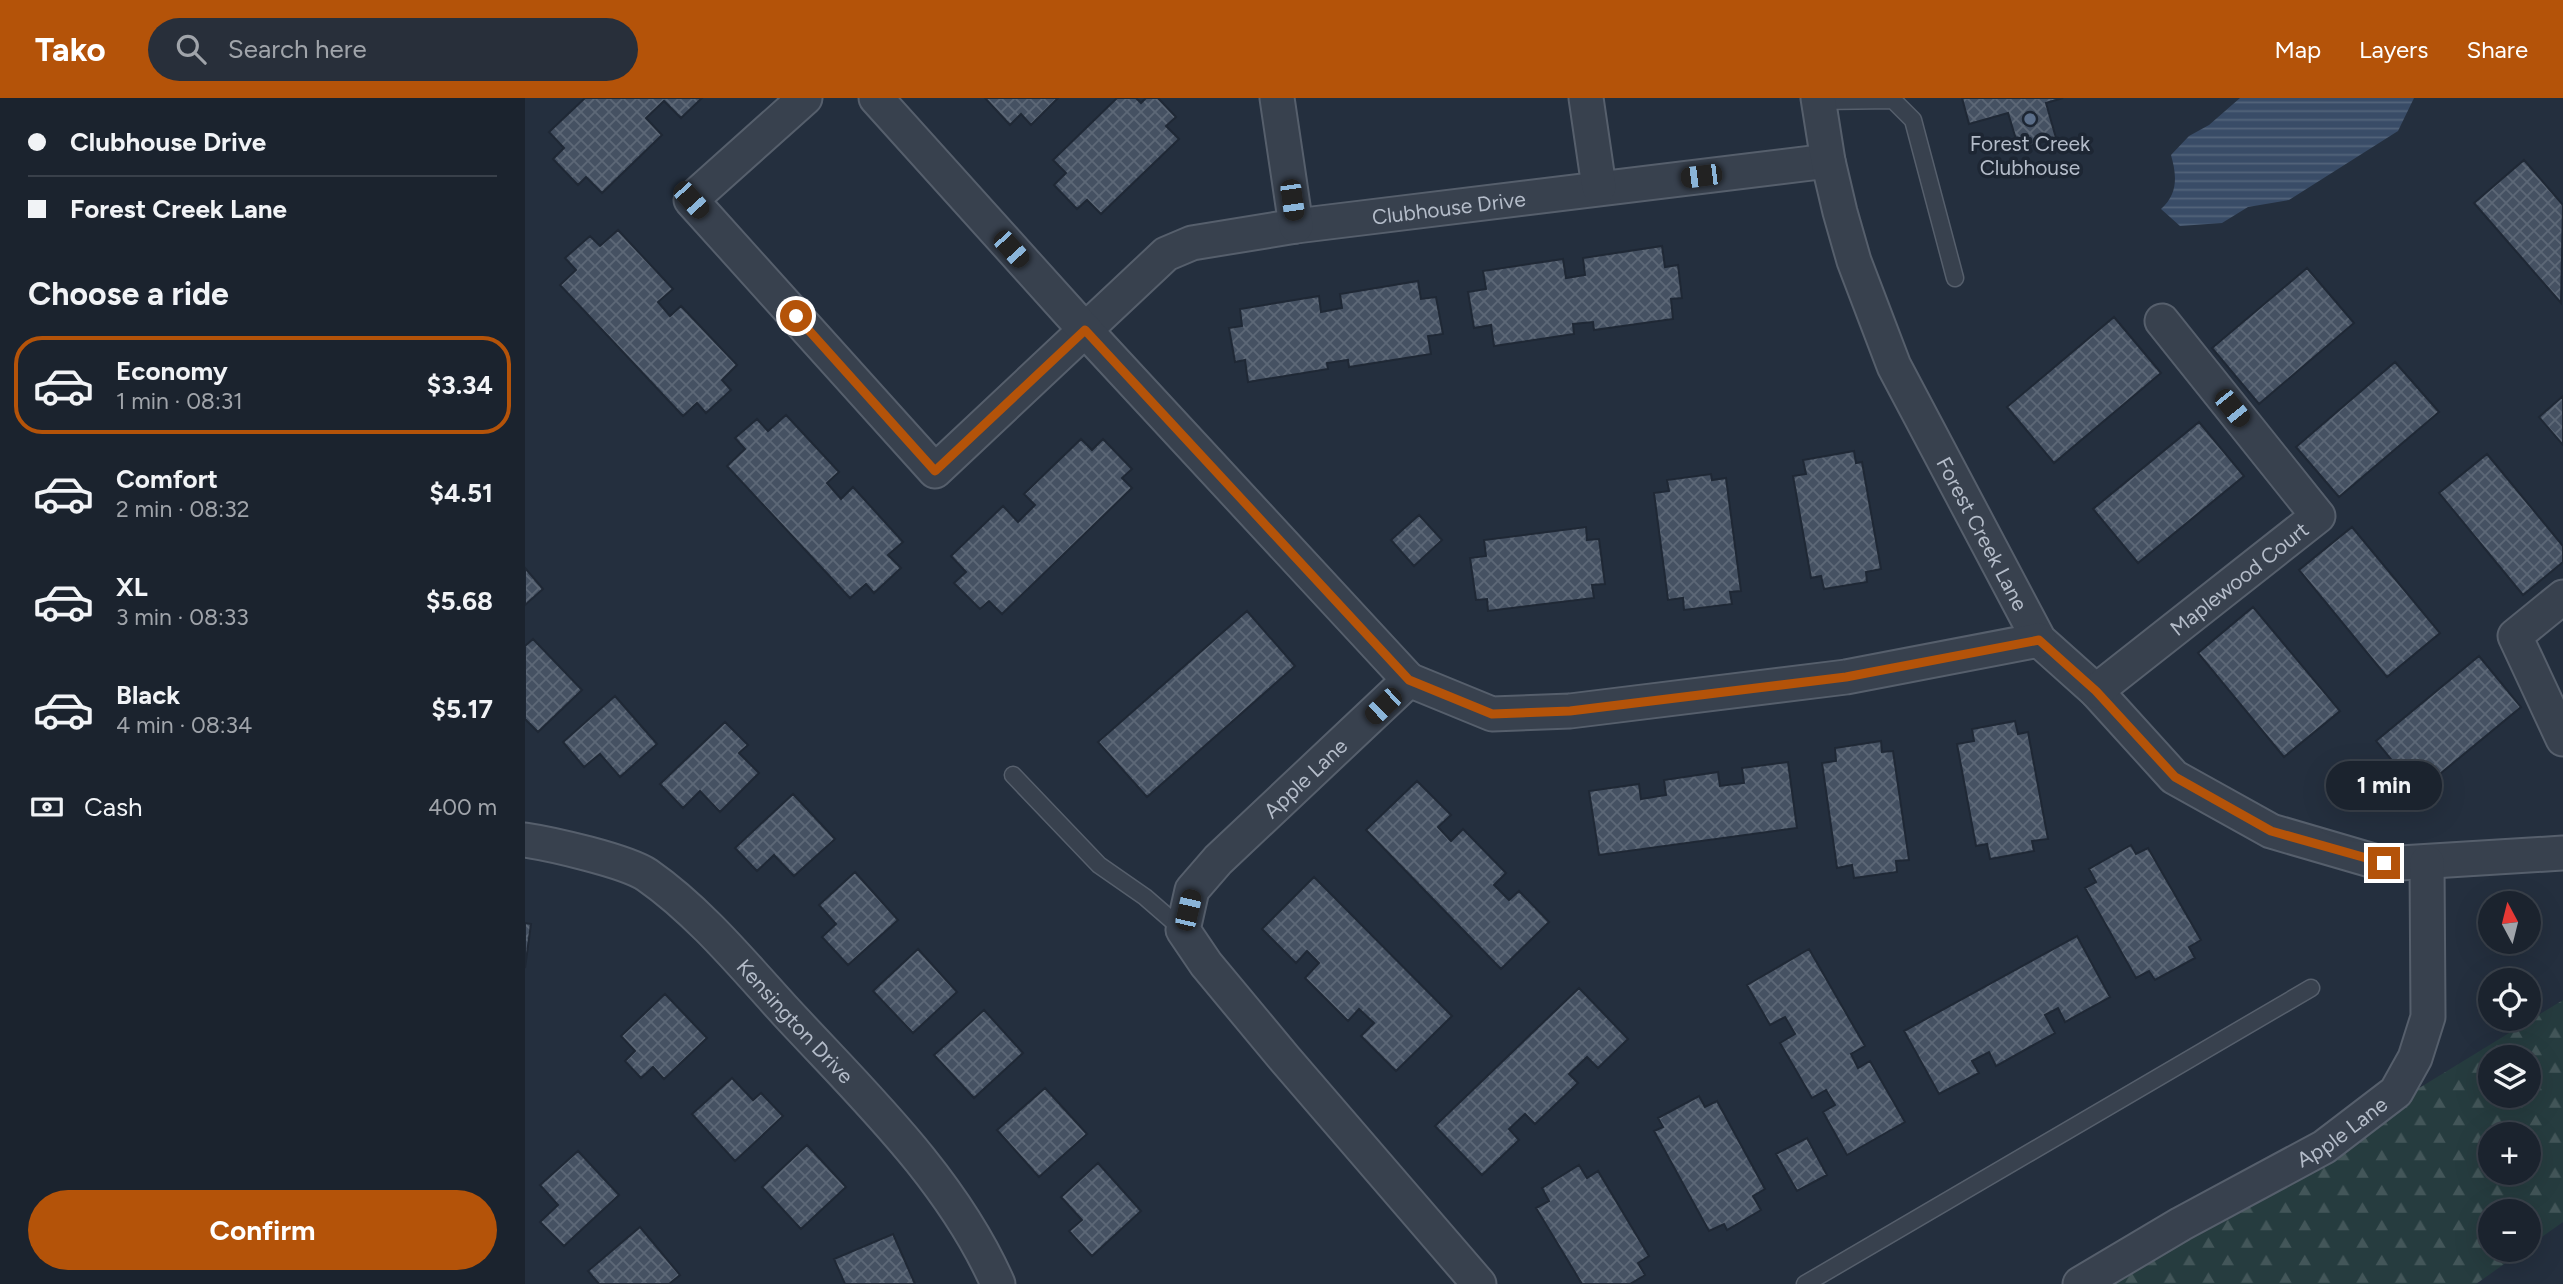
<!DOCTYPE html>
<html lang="en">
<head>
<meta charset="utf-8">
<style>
  body { margin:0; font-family:Figtree,sans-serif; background:#282f3a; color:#f1f3f6; height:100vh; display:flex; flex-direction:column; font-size:26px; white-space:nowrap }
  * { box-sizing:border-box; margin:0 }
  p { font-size:23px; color:#a0a4aa }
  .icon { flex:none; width:38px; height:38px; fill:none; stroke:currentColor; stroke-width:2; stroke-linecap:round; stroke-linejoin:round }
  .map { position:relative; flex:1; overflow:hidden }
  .side { display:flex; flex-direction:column; background:#1b232e; width:525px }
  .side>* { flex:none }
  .hud { display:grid; align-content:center; height:154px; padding:0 28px; background:#1b232e }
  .needle { width:46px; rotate:353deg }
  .fabs { position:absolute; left:1953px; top:793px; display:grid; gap:14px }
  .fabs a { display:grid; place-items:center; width:63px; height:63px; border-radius:50%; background:#1b232e; box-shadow:0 7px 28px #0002,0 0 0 2px #39404a; font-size:35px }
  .end { position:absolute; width:32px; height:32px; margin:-16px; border:9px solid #b45309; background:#fff; box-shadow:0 0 0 4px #fff }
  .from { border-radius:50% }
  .bubble { position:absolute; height:49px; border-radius:24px; background:#1b232e; box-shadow:0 7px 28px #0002,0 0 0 2px #39404a; font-size:23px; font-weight:700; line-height:49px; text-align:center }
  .car { position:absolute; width:21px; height:42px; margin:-21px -10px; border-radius:9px; box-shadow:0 0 5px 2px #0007; background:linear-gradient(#222 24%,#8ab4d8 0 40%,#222 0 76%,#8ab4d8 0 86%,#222 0) }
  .hud b { display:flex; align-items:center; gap:24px; height:66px; font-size:26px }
  .hud b+b { border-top:2px solid #39404a }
  .hud i { width:18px; height:18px; background:#f1f3f6 }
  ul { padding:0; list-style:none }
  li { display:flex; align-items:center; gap:21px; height:98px; margin:0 14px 10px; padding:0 14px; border:4px solid transparent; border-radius:28px }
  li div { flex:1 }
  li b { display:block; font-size:26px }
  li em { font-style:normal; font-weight:700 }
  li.active { border-color:#b45309 }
  li>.icon { width:63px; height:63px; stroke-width:1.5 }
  h2 { padding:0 28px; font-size:32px; line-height:84px }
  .pay { display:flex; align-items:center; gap:18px; height:77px; padding:0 28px; font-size:26px }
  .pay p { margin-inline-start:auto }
  .action { display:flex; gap:14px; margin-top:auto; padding:14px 28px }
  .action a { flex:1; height:80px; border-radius:42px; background:#b45309; color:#fff; font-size:28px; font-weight:700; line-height:80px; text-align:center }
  header { display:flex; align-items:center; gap:42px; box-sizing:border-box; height:98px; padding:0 35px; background:#b45309; color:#fff }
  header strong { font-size:33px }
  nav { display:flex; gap:38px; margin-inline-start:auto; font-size:24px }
  .search { width:490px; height:63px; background:#282f3a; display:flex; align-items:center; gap:18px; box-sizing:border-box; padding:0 24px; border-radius:38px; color:#a0a4aa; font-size:26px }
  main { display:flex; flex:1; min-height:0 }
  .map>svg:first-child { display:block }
</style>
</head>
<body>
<header>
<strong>Tako</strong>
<div class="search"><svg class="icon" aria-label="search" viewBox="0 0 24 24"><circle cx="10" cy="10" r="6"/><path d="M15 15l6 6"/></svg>Search here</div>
<nav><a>Map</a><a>Layers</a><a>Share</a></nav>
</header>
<main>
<section class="side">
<div class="hud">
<b><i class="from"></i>Clubhouse Drive</b>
<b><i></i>Forest Creek Lane</b>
</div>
<h2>Choose a ride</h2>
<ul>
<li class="active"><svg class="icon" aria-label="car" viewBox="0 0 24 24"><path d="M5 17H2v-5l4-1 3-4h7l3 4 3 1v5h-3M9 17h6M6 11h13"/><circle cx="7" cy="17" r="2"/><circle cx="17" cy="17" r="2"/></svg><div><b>Economy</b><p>1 min · 08:31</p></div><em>$3.34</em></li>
<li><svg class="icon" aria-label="car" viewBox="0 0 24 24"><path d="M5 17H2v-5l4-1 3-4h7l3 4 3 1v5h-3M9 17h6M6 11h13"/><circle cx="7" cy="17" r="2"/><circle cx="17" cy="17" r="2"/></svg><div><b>Comfort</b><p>2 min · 08:32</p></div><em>$4.51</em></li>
<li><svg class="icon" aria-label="car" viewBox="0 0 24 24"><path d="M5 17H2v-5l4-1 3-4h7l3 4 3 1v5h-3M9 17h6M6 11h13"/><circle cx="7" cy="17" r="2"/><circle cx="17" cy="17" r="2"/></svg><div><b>XL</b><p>3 min · 08:33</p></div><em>$5.68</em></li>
<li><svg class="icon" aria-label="car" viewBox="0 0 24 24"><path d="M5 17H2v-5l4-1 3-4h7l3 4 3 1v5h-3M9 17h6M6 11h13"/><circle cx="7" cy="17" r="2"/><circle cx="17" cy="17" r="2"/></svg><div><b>Black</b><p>4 min · 08:34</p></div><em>$5.17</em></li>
</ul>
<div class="pay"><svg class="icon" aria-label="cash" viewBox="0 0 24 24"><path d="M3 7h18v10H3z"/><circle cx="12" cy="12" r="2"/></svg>Cash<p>400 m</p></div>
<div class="action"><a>Confirm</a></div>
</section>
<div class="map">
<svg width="2038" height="1186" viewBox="0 0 2038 1186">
  <defs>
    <pattern id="forest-firs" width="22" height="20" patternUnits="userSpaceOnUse" patternTransform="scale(1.75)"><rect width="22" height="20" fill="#263c3f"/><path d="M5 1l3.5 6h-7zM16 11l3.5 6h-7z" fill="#435659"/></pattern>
    <pattern id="water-rules" width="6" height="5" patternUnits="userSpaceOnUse" patternTransform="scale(1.75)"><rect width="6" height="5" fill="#394c67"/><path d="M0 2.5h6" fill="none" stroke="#53647b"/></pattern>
    <pattern id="building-cross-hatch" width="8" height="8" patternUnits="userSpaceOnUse" patternTransform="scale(1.75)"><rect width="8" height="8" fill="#455162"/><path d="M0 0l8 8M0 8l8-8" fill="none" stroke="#5d6877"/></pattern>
  </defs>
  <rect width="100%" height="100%" fill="#242f3e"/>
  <!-- forest -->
  <path fill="url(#forest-firs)" fill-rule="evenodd" d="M2038,902V1124L2004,1148V1113H1965V1152H1999L1951,1186H1574ZM1965,959H2004V998H1965ZM1965,1036H2004V1074H1965Z"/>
  <!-- water -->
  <path fill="url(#water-rules)" d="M1715,0H1889L1873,33L1764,102L1723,109L1697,125L1655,128L1636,111C1653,96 1652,78 1646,57L1664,38L1684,27Z"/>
  <!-- building -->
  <path fill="url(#building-cross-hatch)" stroke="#1f2835" stroke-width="2" d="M60,0H177L156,20L139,3L121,20L137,37L77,95L61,79L53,87L28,61L39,50L24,34Z
    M460,0H533L506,27L496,16L485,27Z
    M592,0H611L616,5L621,0H633L651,19L641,28L654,41L576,116L562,102L552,111L529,87L541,75L528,62Z
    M1437,0H1538L1521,5L1531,40L1494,51L1483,15L1444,26Z
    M1999,62L2038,107L2036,205L1949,105Z
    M93,132L148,191L133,204L145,218L156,208L212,267L197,282L206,292L181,315L172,305L158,318L35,187L51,172L40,160L65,138L75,148Z
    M1137,148L1140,169L1153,167L1157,200L1146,201L1148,221L1069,232L1068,224L1048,226L1049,236L969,248L966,227L949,230L943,194L961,191L958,173L1038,161L1041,180L1060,177L1058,160Z
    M1782,170L1829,225L1734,306L1687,250Z
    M893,183L896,201L911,199L918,236L903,238L906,256L824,269L823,262L802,265L803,271L723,284L720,262L710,264L704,230L717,228L715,211L794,198L796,214L817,210L815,196Z
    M1589,219L1636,275L1529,365L1482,309Z
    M1870,264L1914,314L1814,399L1771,349Z
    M2038,298V347L2014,319Z
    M261,317L314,374L302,385L316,401L328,389L378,444L363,457L376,470L349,495L341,486L325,500L202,368L220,351L210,340L232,321L243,333Z
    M1674,324L1719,378L1613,465L1568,411Z
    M556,341L567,352L578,341L607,371L597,380L607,390L477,516L464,503L455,511L429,485L441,474L426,458L478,408L493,424L510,407L499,396Z
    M1329,353L1331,365L1337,364L1356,471L1341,474L1342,484L1299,491L1296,478L1286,480L1268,378L1281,376L1278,362Z
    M1962,356L2038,448V464L1998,497L1914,395Z
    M1186,376L1187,382L1201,380L1216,493L1205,494L1207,506L1159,512L1158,500L1143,502L1129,395L1144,393L1142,382Z
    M894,417L917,442L889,468L866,442Z
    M1061,429L1062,442L1074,441L1080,486L1067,487L1069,500L963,513L962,501L951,502L945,460L961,458L959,442Z
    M1827,429L1915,535L1862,579L1774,472Z
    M0,470L18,491L0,507Z
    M1728,509L1815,613L1759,659L1673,555Z
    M722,513L770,568L622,699L573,644Z
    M8,541L57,592L13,634L0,621V548Z
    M1954,558L1996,609L1893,694L1851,643Z
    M90,598L132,646L95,679L75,656L59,669L38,644Z
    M1490,623L1493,636L1503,634L1523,741L1507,743L1509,753L1465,761L1462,746L1451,748L1432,646L1449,643L1447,631Z
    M200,624L223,647L214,655L234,675L195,714L175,693L158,710L135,686Z
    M1356,643L1357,654L1368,653L1384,762L1371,763L1372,774L1329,780L1327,767L1312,770L1297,665L1311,663L1310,650Z
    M1263,664L1272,730L1074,757L1064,693L1114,686L1116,701L1141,697L1139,682L1193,674L1195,688L1219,685L1217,670Z
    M892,683L926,717L913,729L926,743L938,731L981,775L969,787L984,802L994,793L1024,824L976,871L841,732Z
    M268,696L310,741L269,778L249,757L232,773L210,750Z
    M1606,747L1611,756L1623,750L1676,842L1664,849L1670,860L1630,882L1624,873L1611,880L1560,790L1571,784L1564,771Z
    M330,774L373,822L323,867L297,839L311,826L294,807Z
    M789,779L927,918L871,973L836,938L849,925L834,911L823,923L780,880L794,865L782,853L771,865L737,831Z
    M0,825L6,826L0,870Z
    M1552,838L1585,899L1540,924L1533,910L1520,917L1530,935L1471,968L1464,954L1447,963L1454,975L1414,996L1379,933Z
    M393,851L432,894L388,935L348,893Z
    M1284,851L1340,948L1326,956L1333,970L1345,963L1380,1024L1322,1057L1298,1014L1310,1007L1301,992L1287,1000L1255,945L1270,936L1260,919L1245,927L1222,887Z
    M1054,890L1103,941L1073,970L1062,959L1044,976L1053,985L1010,1026L1000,1016L984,1031L994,1042L957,1077L910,1028Z
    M140,896L182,940L139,981L128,969L116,980L100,963L110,953L96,938Z
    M459,912L498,955L449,1000L409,957Z
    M207,980L228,1002L236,995L258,1018L210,1063L167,1016Z
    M520,990L562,1036L514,1079L472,1032Z
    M1174,998L1180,1009L1192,1003L1240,1091L1228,1098L1236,1112L1202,1132L1199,1126L1184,1133L1129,1033L1138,1029L1133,1020Z
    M1282,1040L1302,1077L1272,1093L1251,1056Z
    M282,1047L321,1089L276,1131L237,1089Z
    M53,1053L94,1097L39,1148L15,1124L33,1107L15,1087Z
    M573,1065L616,1113L567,1158L544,1133L557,1122L536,1099Z
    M1054,1067L1062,1080L1073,1073L1124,1158L1113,1165L1120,1177L1105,1186H1057L1011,1110L1024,1103L1017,1090Z
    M115,1129L155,1177L144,1186H74L63,1173Z
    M368,1136L390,1186H320L309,1161Z"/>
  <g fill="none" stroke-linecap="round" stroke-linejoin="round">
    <defs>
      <path id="service" d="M1294,3L1368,2L1388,22L1430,180
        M488,677L574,767L620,799L658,832
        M1280,1186L1786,890"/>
      <g id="minor">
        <path id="s1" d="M280,0L166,102L410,373L641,156L667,145L771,128L1303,63"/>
        <path d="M351,0L560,232L884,582"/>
        <path d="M752,0L771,128"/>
        <path d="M1061,0L1074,89"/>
        <path id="s2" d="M1293,0L1303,63L1315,114L1329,163L1369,268L1514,542L1571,593L1649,679L1746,733L1859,766L2038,755"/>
        <path d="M2038,499L1990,538L2038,641"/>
        <path id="s3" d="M1571,593L1793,418L1637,223"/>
        <path id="s4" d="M0,742C27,746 101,763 122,777C175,814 219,868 262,915C339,998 427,1081 473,1186"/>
        <path id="s5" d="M954,1186L760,961L681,866L658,832L667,792L693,762L884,582L967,616L1045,613L1321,579L1514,542"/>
        <path id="s6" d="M1555,1186L1656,1126L1799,1049L1871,994L1890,960L1903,919L1902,764"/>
      </g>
    </defs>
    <!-- service casing -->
    <use href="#service" stroke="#565f6c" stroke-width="19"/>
    <!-- minor casing -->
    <use href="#minor" stroke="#565f6c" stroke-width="37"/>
    <!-- service -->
    <use href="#service" stroke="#38414e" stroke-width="16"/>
    <!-- minor -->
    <use href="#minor" stroke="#38414e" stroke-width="33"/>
  </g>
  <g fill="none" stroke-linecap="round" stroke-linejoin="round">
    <!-- route -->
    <path stroke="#b45309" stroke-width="9" d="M271,218L410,373L560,232L884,582L967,616L1045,613L1321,579L1514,542L1571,593L1650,679L1746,733L1859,765"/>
  </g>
  <!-- markers -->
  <circle fill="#5c6f8a" stroke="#1d2633" stroke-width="2.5" cx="1505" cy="21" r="7"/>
  <g text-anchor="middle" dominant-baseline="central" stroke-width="7" stroke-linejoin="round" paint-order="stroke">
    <!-- poi labels -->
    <g font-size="21" fill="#b4bcc9" stroke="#1d2633">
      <text x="1505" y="45">Forest Creek<tspan x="1505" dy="24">Clubhouse</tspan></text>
    </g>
    <!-- street labels -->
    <g font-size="21" fill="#b4bcc9" stroke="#1d2633">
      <text stroke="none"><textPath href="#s1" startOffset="1122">Clubhouse Drive</textPath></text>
      <text stroke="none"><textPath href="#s2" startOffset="469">Forest Creek Lane</textPath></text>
      <text stroke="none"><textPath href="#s3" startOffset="182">Maplewood Court</textPath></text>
      <text stroke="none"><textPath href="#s5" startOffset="662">Apple Lane</textPath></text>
      <text stroke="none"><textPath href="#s4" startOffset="336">Kensington Drive</textPath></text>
      <text stroke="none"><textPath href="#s6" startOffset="303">Apple Lane</textPath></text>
    </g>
  </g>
</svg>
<div class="fabs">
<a><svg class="needle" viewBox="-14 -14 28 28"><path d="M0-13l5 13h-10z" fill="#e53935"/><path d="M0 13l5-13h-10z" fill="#a0a4aa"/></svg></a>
<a><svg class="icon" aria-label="locate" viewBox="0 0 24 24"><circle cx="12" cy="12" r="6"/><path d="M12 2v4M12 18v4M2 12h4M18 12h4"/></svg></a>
<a><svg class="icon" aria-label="layers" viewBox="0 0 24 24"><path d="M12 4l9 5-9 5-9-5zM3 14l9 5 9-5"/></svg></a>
<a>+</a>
<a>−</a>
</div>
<i class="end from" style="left:271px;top:218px"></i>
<i class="end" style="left:1859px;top:765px"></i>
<div class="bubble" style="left:1801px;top:663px;width:116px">1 min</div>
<i class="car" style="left:1176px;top:78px;rotate:263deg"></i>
<i class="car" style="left:166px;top:102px;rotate:138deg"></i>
<i class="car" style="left:767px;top:102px;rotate:172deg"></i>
<i class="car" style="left:486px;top:151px;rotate:138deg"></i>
<i class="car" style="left:1707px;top:310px;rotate:141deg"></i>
<i class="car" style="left:858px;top:608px;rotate:226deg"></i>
<i class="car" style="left:663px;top:812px;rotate:13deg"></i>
</div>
</main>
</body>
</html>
